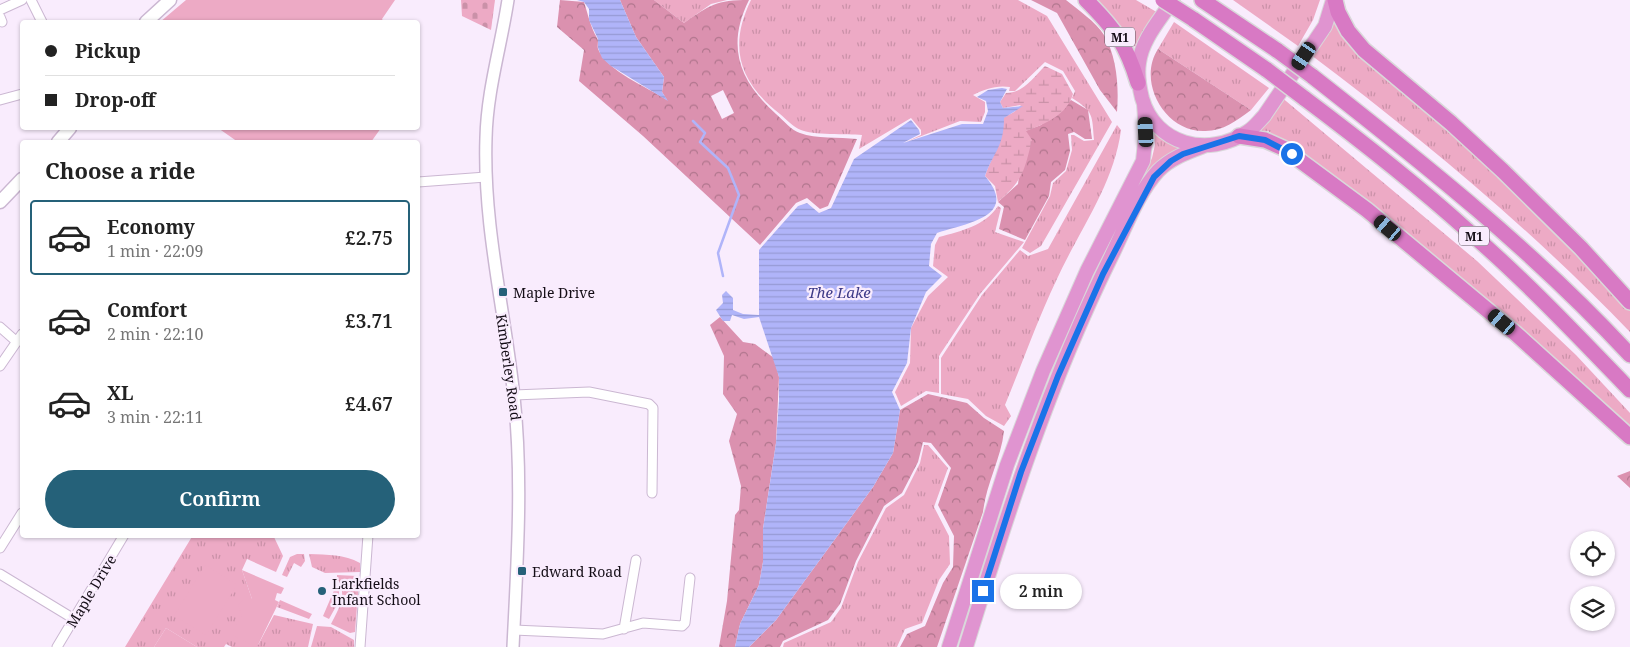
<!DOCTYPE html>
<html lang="en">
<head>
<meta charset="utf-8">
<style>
  body { margin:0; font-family:"Noto Serif",serif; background:#f6f6f6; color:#222; height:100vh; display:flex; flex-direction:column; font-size:19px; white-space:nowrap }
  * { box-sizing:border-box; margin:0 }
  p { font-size:16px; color:#767676 }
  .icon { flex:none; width:28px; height:28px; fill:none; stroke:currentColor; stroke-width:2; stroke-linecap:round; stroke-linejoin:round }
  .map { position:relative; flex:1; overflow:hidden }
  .side { position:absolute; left:20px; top:140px; width:400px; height:398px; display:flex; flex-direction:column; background:#fff; border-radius:5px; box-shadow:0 1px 4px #0004 }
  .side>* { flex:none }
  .banner { position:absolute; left:20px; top:20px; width:400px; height:110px; border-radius:5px; box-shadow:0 1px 4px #0004; display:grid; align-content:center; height:110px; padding:0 25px; background:#fff }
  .fabs { position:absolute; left:1570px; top:531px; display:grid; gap:10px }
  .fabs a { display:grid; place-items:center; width:45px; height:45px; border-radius:50%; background:#fff; box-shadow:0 1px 4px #0004; font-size:25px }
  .end { position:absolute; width:22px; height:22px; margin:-11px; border:6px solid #1a73e8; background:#fff; box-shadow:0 0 0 2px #fff }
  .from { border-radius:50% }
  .bubble { position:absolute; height:35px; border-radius:18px; background:#fff; box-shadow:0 1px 4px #0004; font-size:16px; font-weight:600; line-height:35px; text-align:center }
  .car { position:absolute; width:15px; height:30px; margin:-15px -8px; border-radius:6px; box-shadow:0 0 4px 1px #0007; background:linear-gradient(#222 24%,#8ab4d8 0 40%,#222 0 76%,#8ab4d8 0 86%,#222 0) }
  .banner b { display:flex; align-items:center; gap:18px; height:48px; font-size:19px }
  .banner b+b { border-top:1px solid #e0e0e0 }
  .banner i { width:12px; height:12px; background:#222 }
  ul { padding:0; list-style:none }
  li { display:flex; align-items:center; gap:15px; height:75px; margin:0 10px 8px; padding:0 15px; border:2px solid transparent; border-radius:5px }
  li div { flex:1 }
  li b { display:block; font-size:19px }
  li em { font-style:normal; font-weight:600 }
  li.active { border-color:#256179 }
  li>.icon { width:45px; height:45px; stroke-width:1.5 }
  h2 { padding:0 25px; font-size:22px; line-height:60px }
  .cta { display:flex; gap:10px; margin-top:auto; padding:10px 25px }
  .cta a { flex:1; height:58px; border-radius:30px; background:#256179; color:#fff; font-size:20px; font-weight:600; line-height:58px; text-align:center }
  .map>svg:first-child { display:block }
</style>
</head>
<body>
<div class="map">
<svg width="1630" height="647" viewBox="0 0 1630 647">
  <defs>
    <pattern id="grass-tufts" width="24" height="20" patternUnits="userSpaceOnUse" patternTransform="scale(1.25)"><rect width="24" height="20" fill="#edaac5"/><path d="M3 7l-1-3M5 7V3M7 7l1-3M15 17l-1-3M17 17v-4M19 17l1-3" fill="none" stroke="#ca91a8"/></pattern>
    <pattern id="forest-crowns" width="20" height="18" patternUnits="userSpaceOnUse" patternTransform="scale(1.25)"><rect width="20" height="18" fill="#db91af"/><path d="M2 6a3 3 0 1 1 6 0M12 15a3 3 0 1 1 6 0" fill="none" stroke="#b0758d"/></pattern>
    <pattern id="wetland-marsh" width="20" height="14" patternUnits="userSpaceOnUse" patternTransform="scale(1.25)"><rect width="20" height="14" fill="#edaac5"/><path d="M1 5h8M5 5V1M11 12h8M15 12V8" fill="none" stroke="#ca91a8"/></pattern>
    <pattern id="cemetery-stones" width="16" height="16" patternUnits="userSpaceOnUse" patternTransform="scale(1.25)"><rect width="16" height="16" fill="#edaac5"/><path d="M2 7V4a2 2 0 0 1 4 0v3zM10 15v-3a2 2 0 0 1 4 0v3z" fill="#ca91a8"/></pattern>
    <pattern id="water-rules" width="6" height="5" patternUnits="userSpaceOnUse" patternTransform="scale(1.25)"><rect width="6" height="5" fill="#b0b4f9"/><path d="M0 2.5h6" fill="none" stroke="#969ad5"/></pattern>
  </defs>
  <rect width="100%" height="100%" fill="#f9ecfd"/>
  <!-- grass -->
  <path fill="url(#grass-tufts)" d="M654,0H727L711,4L684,23Z
    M751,0H1018L1047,16L1112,122L1041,246L1030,253L1022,248L1050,196L1053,183L1066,171L1072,150L1071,135H1074L1084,141L1094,140C1092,115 1094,112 1072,98L1075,91L1063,71L1045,62L1015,91H1009L1010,87C996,85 985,89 973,95L985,102V112L981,122L960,121L906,142L921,135V130L911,118L859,149L862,135C848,134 811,135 801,130C793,127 786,119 780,114C739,82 728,47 751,0Z
    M1096,0H1136L1160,14L1137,50L1123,29Z
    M1233,0H1320L1313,20L1298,46Z
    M1334,14L1382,71L1505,181L1603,280L1630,311V332C1532,230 1424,140 1311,55Z
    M1174,22L1269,88L1251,110L1158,49Z
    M1280,96L1477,261L1576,355L1630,413V430L1323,169L1268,131H1256Z
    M1117,125L1121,130C1114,185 1078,232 1056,281C1037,321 1022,364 1005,405L1011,416L1004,426L986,416L968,399L941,394V358L982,295L1020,250L1028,256L1048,249Z
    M1154,130L1184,148L1172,154L1101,268H1097L1152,158L1155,145Z
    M998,206L1001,208L995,232L1024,242L980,294L939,356V393L926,391L901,406L895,392L910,363L911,328L928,296L948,277L933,266L935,245L939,237C961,231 985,226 998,206Z
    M924,445H928L948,468L934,507L949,536L950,564L939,580L922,623L905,629L897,647H783L784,643L831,622L841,608L858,562L886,508L904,495L920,463Z
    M193,535H262L274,537L283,556L276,572L247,559L242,570L252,599L258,645L274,615L313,624L308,647H232L226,644L224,647H197L166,628L154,647H125Z
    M297,554H304L305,561L301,567L294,563L287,577L282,575L290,557Z
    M309,554C328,555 344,554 360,563V572L325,573L312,567Z
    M337,575L357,576L359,580L355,632L350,633L331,624C338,610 347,597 339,581H337Z
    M335,588L339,589V601L329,619L323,616Z
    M280,600L312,614L309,619L277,607Z
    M317,626L331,627L354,640V647H311Z"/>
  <!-- forest -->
  <path fill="url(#forest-crowns)" fill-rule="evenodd" d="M560,0L584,2C588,14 590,26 597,38C599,41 597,45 598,49C607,71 647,87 667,100L662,92L664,77L636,37L620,0H654L684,23C710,5 716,0 749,0C726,46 739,81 776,114C783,120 792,131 800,133C816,139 839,137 857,139L828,206L820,209L807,198L796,203L760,245L643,136L579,81L584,50L557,27ZM723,90L734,113L722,119L711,96Z
    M1031,0H1066C1078,10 1096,22 1104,35C1117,57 1119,87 1117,112L1100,90L1057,13Z
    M1158,49L1251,110C1236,121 1222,132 1203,131C1164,131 1137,81 1158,49Z
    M1071,100L1088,110L1092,139H1085L1074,132L1068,134L1070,151L1065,170L1051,182L1049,196L1025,240L999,229L1004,207L998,202L1018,184L1025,131L1041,125Z
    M720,317L743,342L755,344L774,358L779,377L776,443L763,529V562L759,585L740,624L735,647H719L727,601L735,515L739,510L741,486L729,441L737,414L723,394L724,356L710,325Z
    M928,394L967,403L984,418L1004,431C1001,459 986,484 983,512L937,647H900L907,634L925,626L943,583L953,567L954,536L938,505L951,468L931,443L923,442L918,462L902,493L884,506L856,561L840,604L828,620L783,641L780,647H749L776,620L873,487L893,453L900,410Z
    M1630,471V488L1617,476Z"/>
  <!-- wetland -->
  <path fill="url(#wetland-marsh)" d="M1045,66L1062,74L1073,94C1067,115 1045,124 1026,131L1032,140C1024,172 1023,180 998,202L995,186L985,176C992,156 1004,140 1003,118L1014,112L1021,105L1003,108L1000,102L1006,93C1023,93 1033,78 1045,66Z"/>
  <!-- cemetery -->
  <path fill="url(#cemetery-stones)" d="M461,0H495L491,30L462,16Z"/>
  <!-- green -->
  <path fill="#edaac5" d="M186,0H395L382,19L384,22H160Z
    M218,128H381L371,142H238Z
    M205,565L237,585L206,635L174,616Z
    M242,570L284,588L281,594L277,593L275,600L279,602L258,645L253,646L232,635V632L242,616L238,605L245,598L252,599Z
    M166,628L197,647H154Z"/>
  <!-- water -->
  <path fill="url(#water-rules)" d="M577,0H620L636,37L664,77L662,92L668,101L611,66L602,58L598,48V39L589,20V9L584,2Z
    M1002,88L1007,89L1000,102L1003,108L1023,106L1004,118C1004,147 994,151 985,176C1020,217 966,223 937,233L931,244L929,266L942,276L926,292L911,328L907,363L892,392L900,410L893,453L873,487L776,620L749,647H735L740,624L759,585L763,562V529L776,443L779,400V377L759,317L744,319L732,315L730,321H723L716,310L723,303L722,295L726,291L733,298V310L743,314L759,315V250L798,206L807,203L819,213L831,208L854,159L911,120L919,130L920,134L903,143L962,124H983L988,111L986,101L977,97L988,90Z"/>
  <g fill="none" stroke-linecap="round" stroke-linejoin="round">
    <!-- stream -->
    <path stroke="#b0b4f9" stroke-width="2.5" d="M693,121L705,133L700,142L728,168L739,195L718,253L723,276"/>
    <defs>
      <path id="minor" d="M31,0L42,22
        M0,10L22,0
        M0,17L2,22
        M0,100L22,94
        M418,182L486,177
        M0,327L17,342
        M0,366L22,334
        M514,395L589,392L649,404L653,408L652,493
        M0,548L22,513
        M0,574L74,619
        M624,629L636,560
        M514,630L603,634L643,623L682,626L685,623L690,578
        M57,647L124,535
        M360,647L368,535"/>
      <path id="tertiary" d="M508,0C501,46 487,91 486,138C483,226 505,311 514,397C523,480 517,564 513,647"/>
      <path id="secondary" d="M146,22L170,0
        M58,142L70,128
        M0,202L22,179"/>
      <path id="trunk" d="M1173,0C1160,20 1142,39 1139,63C1137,75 1139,86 1142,98C1155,145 1208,158 1247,132C1254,128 1258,122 1264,116L1325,26L1333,0
        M949,647L1007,465L1043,371L1087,271L1143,161L1146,132L1144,104
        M966,647C1007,514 1049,383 1111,257C1125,229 1137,194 1158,171C1171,158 1188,152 1204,146"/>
      <path id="motorway" d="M1086,0C1115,29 1126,44 1138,83
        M1202,0L1278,51
        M1335,0L1338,12L1348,31L1364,50L1451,123L1503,171L1581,248L1630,302
        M1193,19L1267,70
        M1312,76C1423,163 1534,251 1630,355
        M1304,98C1360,140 1415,183 1467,230C1525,280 1577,335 1630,390
        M1239,136L1265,140L1283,148L1367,210L1515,333L1630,437"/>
    </defs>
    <!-- minor casing -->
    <use href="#minor" stroke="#cbb7d2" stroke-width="11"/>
    <!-- tertiary casing -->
    <use href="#tertiary" stroke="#cbb7d2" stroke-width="14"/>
    <!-- secondary casing -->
    <use href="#secondary" stroke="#cbb7d2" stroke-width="15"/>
    <!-- trunk casing -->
    <use href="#trunk" stroke="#d9d8da" stroke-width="16"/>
    <!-- motorway casing -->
    <use href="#motorway" stroke="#d9d8da" stroke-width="18"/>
    <!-- minor -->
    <use href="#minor" stroke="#fff" stroke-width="9"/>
    <!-- tertiary -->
    <use href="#tertiary" stroke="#fff" stroke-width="11"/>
    <!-- secondary -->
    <use href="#secondary" stroke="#fff" stroke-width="12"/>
    <!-- trunk -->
    <use href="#trunk" stroke="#e094d0" stroke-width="14"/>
    <!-- motorway -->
    <use href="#motorway" stroke="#d879c4" stroke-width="15"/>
    <defs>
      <path id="motorway-bridge" d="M1163,0L1193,19
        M1278,51L1312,76
        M1267,70L1304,98"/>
    </defs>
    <!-- motorway-bridge casing -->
    <use href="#motorway-bridge" stroke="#d9d8da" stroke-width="18" stroke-linecap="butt"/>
    <!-- motorway-bridge -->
    <use href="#motorway-bridge" stroke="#d879c4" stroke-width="15"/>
  </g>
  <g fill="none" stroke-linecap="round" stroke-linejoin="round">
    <!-- route -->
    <path stroke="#1a73e8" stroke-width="6" d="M983,591L1021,472L1058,376L1103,274L1154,177L1171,161L1183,154L1239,136L1265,140L1292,154"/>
  </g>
  <!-- markers -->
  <g fill="#256179" stroke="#f9ecfd" stroke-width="2">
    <rect x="498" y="287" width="10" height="10" rx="2.5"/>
    <rect x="517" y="566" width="10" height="10" rx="2.5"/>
    <circle cx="322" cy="591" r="5"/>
  </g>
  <g text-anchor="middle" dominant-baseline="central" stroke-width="4.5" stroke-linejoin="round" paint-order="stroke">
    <!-- shield labels -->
    <g fill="#f9ecfd" stroke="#59505b" stroke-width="1">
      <rect x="1105" y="27.5" width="30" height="19" rx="4"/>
      <rect x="1459" y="226.5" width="30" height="19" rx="4"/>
    </g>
    <g font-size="12" font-weight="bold" fill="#140d16">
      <text x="1120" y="37">M1</text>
      <text x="1474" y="236">M1</text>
    </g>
    <!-- poi labels -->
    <g font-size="14" fill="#140d16" stroke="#f9ecfd" text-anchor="start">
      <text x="513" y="292">Maple Drive</text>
      <text x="532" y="571">Edward Road</text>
      <text x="332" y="583">Larkfields<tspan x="332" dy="16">Infant School</tspan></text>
    </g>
    <!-- street labels -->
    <g font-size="14" fill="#140d16" stroke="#f9ecfd">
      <text transform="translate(509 367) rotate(82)">Kimberley Road</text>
      <text transform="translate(91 591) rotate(-59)">Maple Drive</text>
    </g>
    <!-- water labels -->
    <g font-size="15" font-style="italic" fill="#3e3a88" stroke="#f9ecfd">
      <text x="839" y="292">The Lake</text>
    </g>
  </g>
</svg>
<div class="fabs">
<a><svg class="icon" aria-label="locate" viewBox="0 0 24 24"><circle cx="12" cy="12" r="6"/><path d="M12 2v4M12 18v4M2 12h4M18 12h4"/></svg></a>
<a><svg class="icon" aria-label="layers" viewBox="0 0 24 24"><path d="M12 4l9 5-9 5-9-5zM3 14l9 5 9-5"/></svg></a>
</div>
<i class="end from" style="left:1292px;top:154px"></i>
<i class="end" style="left:983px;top:591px"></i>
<div class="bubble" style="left:1000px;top:574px;width:82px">2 min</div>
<i class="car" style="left:1304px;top:56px;rotate:214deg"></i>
<i class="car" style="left:1146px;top:132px;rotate:357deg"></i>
<i class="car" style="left:1388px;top:228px;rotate:310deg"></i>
<i class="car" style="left:1502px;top:322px;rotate:310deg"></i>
<div class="banner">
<b><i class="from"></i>Pickup</b>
<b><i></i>Drop-off</b>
</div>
<section class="side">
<h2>Choose a ride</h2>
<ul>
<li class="active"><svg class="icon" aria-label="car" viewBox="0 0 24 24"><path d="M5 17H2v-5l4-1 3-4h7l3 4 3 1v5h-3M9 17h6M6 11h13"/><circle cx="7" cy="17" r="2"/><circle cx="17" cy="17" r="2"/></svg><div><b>Economy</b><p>1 min · 22:09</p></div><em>£2.75</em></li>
<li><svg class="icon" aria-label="car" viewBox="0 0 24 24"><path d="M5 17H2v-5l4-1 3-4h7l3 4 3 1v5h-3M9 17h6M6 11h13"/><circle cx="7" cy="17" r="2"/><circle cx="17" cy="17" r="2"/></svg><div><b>Comfort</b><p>2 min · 22:10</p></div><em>£3.71</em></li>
<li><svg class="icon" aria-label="car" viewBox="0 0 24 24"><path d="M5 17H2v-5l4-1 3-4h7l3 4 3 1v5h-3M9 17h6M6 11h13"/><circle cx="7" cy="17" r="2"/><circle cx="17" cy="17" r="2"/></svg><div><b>XL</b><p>3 min · 22:11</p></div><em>£4.67</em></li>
</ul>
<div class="cta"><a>Confirm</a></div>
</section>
</div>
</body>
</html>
